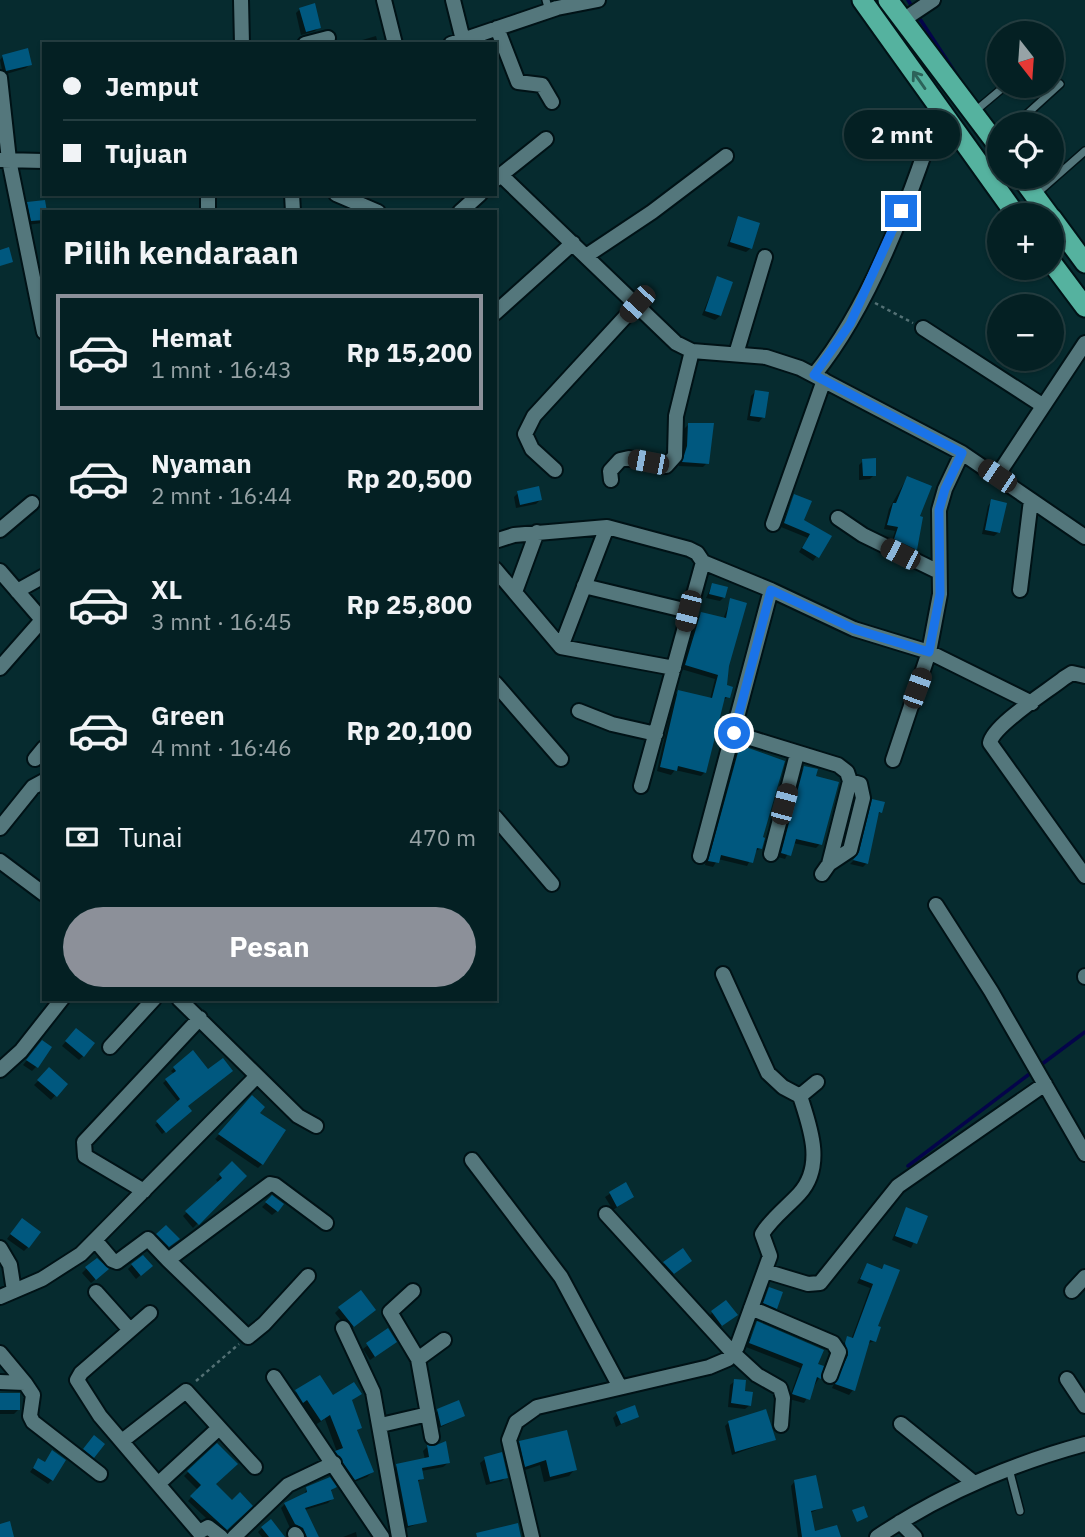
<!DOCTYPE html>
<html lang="id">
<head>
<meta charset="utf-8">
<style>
  body { margin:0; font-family:"IBM Plex Sans",sans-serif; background:#0d282b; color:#f1f3f6; height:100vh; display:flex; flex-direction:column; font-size:26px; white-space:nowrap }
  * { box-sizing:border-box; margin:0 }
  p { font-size:23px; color:#97a3a6 }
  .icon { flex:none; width:38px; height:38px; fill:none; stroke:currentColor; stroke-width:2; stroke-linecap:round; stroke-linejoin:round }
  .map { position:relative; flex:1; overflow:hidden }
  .drawer { position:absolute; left:42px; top:210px; width:455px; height:791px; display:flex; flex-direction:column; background:#042023; border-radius:0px; box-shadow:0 2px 5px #0004,0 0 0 2px #253e41 }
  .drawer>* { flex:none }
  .hud { position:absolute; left:42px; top:42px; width:455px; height:154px; border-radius:0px; box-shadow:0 2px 5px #0004,0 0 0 2px #253e41; display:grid; align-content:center; height:154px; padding:0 21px; background:#042023 }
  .needle { width:46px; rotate:163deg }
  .buttons { position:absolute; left:987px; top:21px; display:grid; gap:14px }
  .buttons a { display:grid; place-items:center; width:77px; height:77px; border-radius:50%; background:#042023; box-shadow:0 2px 5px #0004,0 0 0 2px #253e41; font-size:35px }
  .end { position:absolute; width:32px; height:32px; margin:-16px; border:9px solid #1a73e8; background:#fff; box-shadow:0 0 0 4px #fff }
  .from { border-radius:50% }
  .bubble { position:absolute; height:49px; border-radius:24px; background:#042023; box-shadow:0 2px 5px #0004,0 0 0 2px #253e41; font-size:23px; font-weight:800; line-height:49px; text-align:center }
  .car { position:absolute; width:21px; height:42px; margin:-21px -10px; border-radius:9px; box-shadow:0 0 5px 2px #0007; background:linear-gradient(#222 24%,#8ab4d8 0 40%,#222 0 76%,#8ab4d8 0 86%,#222 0) }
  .hud b { display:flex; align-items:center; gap:24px; height:66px; font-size:26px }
  .hud b+b { border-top:2px solid #253e41 }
  .hud i { width:18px; height:18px; background:#f1f3f6 }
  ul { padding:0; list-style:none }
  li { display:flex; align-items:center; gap:21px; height:116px; margin:0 14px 10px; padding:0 7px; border:4px solid transparent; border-radius:0px }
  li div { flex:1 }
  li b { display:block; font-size:26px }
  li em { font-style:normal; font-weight:800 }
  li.current { border-color:#8c9099 }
  li>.icon { width:63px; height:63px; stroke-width:1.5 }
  h2 { padding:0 21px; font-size:32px; line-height:84px }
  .pay { display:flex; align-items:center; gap:18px; height:77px; padding:0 21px; font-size:26px }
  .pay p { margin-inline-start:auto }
  .button { display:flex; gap:14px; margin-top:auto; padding:14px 21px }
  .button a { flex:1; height:80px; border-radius:42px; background:#8c9099; color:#fff; font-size:28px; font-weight:800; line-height:80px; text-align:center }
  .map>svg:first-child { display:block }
</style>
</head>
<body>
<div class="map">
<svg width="1085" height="1537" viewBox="0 0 1085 1537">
  <rect width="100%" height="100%" fill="#062b2f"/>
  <!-- shadow -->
  <path fill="#0007" d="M300,9L319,27L315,31L301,35L296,13Z
    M376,36L378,44H357L359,41Z
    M3,56L30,64L26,68L3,75L0,60Z
    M28,204L44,212L42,223L27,225L24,208Z
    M738,218L751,248L746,252L727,246Z
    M717,278L720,316L715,320L702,315Z
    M755,392L763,417L759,422L747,420L751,396Z
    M689,424L707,463L703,467L679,466L684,429Z
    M863,461L874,475L870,479L859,480V465Z
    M907,478L918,517L921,518L915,549L911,554L891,544L895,531L884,529L889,509Z
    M518,493L540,500L536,504L516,508L514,497Z
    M794,496L802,520L830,537L813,561L799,552L808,538L781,527Z
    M992,501L999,532L994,536L982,534L988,506Z
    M712,585L724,597L720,601L706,598Z
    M731,600L725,687L728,697L722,701L705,772L701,776L675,770L671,775L657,771L674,696L679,692L710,699L715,679L681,669L697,618L701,614L723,619Z
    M740,747L761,848L754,852L747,866L718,859L713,867L705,865L736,751Z
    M804,768L814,778L820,844L816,848L793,843L785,859L778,857L800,772Z
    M873,801L880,812L877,816L867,863L863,867L850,864L856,858L869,805Z
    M72,1034L83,1056L79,1060L62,1046Z
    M38,1047L36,1067L32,1071L23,1065Z
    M192,1052L186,1106L190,1110L162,1134L155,1125L179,1103L163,1083L174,1074L171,1071Z
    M49,1070L65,1084L51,1100L34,1085Z
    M252,1097L257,1113L262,1164L258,1168L215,1139Z
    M232,1164L245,1176L193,1228L183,1216L219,1183L216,1180Z
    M625,1184L632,1197L613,1210L605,1197Z
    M272,1197L277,1211L272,1215L262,1207Z
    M906,1209L926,1217L911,1248L892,1240Z
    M18,1224L28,1247L24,1251L7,1239Z
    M166,1227L173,1243L164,1250L153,1239Z
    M682,1250L686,1265L669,1277L660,1267Z
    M132,1265L146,1270L136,1279L128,1269Z
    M867,1265L880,1270L884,1266L874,1341L867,1344L853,1390L849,1395L832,1388L845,1361L841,1349L843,1343L851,1340L870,1288L857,1283Z
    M86,1269L103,1273L91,1283L82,1273Z
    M769,1289L776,1308L772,1312L760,1307Z
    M339,1309L370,1314L349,1330L335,1313Z
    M712,1313L731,1319L717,1329L708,1317Z
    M757,1324L816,1365L819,1378L804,1403L789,1399L800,1368L746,1347Z
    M388,1330L390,1346L370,1360L363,1349Z
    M735,1381L750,1405L745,1409L728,1407L730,1385Z
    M296,1392L332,1398L360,1393L350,1401L360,1427L356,1432L372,1472L367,1477L349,1484L331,1457L337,1452L325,1419L315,1425L301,1404L297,1407L291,1397Z
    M0,1394L19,1409L14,1414H0Z
    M438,1411L463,1416L437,1429L433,1415Z
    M617,1414L637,1416L616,1427L613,1418Z
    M729,1422L774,1440L732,1455L725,1426Z
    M90,1441L93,1456L89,1460L80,1454Z
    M520,1442L575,1469L569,1476L544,1482L540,1465L519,1472L514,1449Z
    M217,1445L214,1485L232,1502L250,1506L222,1533L188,1501L198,1490L184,1476Z
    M427,1447L448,1463L443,1467L421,1471L422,1478L417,1483L425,1521L404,1529L392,1470L397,1466L425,1459L423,1451Z
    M485,1459L506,1477L502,1481L486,1485L480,1463Z
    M39,1460L44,1464L52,1480L48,1484L30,1472Z
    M795,1481L821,1508L810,1513L814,1534L839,1537H798L791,1486Z
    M335,1487L330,1492L332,1499L328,1503L305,1510L319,1537H303L301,1531L290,1528L281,1508L285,1504L303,1496L307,1489Z
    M262,1528L281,1537H262L258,1532Z
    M356,1532L357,1537H343Z"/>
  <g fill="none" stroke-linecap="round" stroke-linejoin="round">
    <!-- stream -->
    <path stroke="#04044a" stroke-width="3.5" d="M908,0L914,10
      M918,16L958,77
      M1038,1067L1085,1032
      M908,1166L1032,1072"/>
  </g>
  <!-- building -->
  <path fill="#00587f" d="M315,3L321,28L306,32L299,8Z
    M28,48L32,65L6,71L2,55Z
    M45,200L47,212H44V220L31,221L27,202Z
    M738,216L760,223L752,249L730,242Z
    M9,247L13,262L0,266V250Z
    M717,276L733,282L721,316L705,311Z
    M755,390L769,392L765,418L750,416Z
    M688,423H714L709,464L682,462L687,446Z
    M876,458V476H863L862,459Z
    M907,476L932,486L920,516L923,517L917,550L894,539L898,527L887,525L893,503H896Z
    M539,486L542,500L520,505L517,491Z
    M794,494L812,501L804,520L832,536L819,558L802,548L810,534L784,523Z
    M991,499L1007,503L1000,533L985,530Z
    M712,583L728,587L725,598L709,594Z
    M730,598L747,603L729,666L727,685L733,687L730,698L725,697L706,773L678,766L677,771L660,767L678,690L712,698L718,675L685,665L701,612L726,618Z
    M740,745L785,761L763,837L765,838L762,849L757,848L753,863L721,855L719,863L708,861Z
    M804,766L818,769L816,776L839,782L822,845L796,839L791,856L781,853Z
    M872,799L885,802L882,813L879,812L868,864L853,860L859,852Z
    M76,1028L95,1043L84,1057L65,1041Z
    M42,1040L52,1047L38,1068L26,1060Z
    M193,1050L208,1069L223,1058L233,1071L188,1106L192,1111L166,1133L156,1121L180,1099L165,1079L176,1071L173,1067Z
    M49,1067L68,1084L57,1097L37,1080Z
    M252,1095L265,1107L260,1113L286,1130L263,1165L218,1134Z
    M232,1161L247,1176L199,1225L185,1211L222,1178L219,1174Z
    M626,1182L634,1197L617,1207L609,1192Z
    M272,1195L284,1204L278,1212L265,1202Z
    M906,1207L928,1216L917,1244L895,1236Z
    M22,1218L41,1232L29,1248L10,1234Z
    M166,1225L180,1239L169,1247L156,1234Z
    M683,1248L692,1261L674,1274L663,1262Z
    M143,1255L153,1266L141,1276L131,1264Z
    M97,1258L109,1269L96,1280L85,1267Z
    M867,1263L882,1269L884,1264L900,1270L878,1326L881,1327L876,1342L870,1340L855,1391L835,1384L848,1355L845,1343L847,1336L853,1338L873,1284L860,1279Z
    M769,1287L783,1292L777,1309L763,1303Z
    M361,1290L376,1310L354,1327L338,1307Z
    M726,1300L738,1315L722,1326L711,1311Z
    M757,1321L824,1350L818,1364L824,1366L821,1379L817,1377L810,1400L792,1394L803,1364L749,1343Z
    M388,1328L397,1342L375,1357L366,1343Z
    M320,1375L333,1395L354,1382L362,1394L352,1400L362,1428L357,1430L374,1472L355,1480L335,1451L343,1448L330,1415L321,1421L307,1400L303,1403L295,1390Z
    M734,1379L746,1380L745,1391L753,1392L751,1406L731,1403Z
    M0,1393H20V1410H0Z
    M459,1400L465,1416L441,1426L437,1409Z
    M635,1405L639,1417L621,1424L616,1412Z
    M766,1409L776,1440L735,1452L728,1421Z
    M567,1430L577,1470L550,1477L546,1460L525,1467L519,1441Z
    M94,1435L105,1444L94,1458L83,1449Z
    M446,1441L450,1463L422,1468L424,1479L418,1480L427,1522L408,1526L396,1464L429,1457L427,1445L434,1446Z
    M217,1443L238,1464L216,1484L232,1500L240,1492L253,1506L227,1530L190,1496L201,1485L187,1471Z
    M52,1450L66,1460L53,1481L33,1468L38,1458L45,1462Z
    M502,1452L508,1478L490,1482L484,1457Z
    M816,1475L823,1508L811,1511L815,1531L837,1525L841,1537H802L794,1480Z
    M330,1477L337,1487L331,1490L334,1499L305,1508L319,1537H307L303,1528L295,1524L284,1503L307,1492L306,1487Z
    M864,1506L868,1517L857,1522L852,1510Z
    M271,1519L285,1537H269L261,1527Z
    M10,1521L14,1537H0V1524Z
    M518,1523L521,1537H477L476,1533Z"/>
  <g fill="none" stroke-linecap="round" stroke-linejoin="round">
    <defs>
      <path id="service" d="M546,0L549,11
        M974,112L1005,86
        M1016,124L1060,84
        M1035,195L1085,151
        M1009,1469L1020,1511"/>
      <path id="minor" d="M241,0L242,44
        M384,0L395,44
        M453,0L463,40
        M903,20L933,0
        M497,28L518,82L542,85L552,102
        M305,44L328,38
        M451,44L557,8L598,0
        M0,78L9,160L44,332
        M1,160L44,161
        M501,175L676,343L692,351L766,357L800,368L962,453L1031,500L1020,590
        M496,179L546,139
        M292,194L293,212
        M336,194L378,212
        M208,212V194
        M460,212L480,194
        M586,256L652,212L726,156
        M495,313L573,243
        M923,328L1042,405
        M736,354L765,257
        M814,375C870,307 912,194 939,109
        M555,470L532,449L525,434L534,416L637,304
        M997,476L1085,343
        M611,480L610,471L620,460L629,458L666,466L675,456L676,416L692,351
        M1031,500L1085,537
        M838,518L863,535L939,572
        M773,524L824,380
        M0,530L32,503
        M495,541L514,535L607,527L689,549L697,553L703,562L771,590L700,856
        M495,569L561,647L674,668
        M0,571L44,622
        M584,586L688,611
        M771,590L854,629L929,652L1032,703
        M17,591L44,576
        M515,592L537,532
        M561,647L607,527
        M0,668L42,620
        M1085,676L1072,673L1064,678C1048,691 993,725 990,743L1085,876
        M495,683L561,759
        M579,711L612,724L656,734
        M734,733L838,765L847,772L850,781L829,864
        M35,759L44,748
        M893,760L929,652L940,594L939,510L945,489L962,453
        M641,786L703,562
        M495,817L552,884
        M0,828L33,787L44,781
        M771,854L797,754
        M0,861L44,894
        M822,874L829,864L850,850L863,798L860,784L850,781
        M936,905L991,991L1085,1154
        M1085,976V977
        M179,999L298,1116L316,1126
        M110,1047L154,999
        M0,1070L21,1051L62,999
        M800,1096L817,1082
        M472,1160L561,1277L620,1387
        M144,1191L85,1156L84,1142L200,1018
        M606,1214L733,1353L757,1375L780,1388L783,1398L781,1425
        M95,1240L112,1260L117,1262L148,1239L168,1260L270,1184L275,1185L326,1223
        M0,1248L10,1265L14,1291
        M168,1260L248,1337L264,1324L308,1276
        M765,1271L808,1284L820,1283L898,1186L1045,1084
        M413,1291L390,1312L418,1359L432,1437
        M1072,1291L1085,1277
        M96,1292L130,1330
        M0,1297L42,1279L81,1254L257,1076
        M751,1308L833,1343L839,1352L830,1376
        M150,1313L81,1373L77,1380L100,1416L199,1532
        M343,1328L373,1392L399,1537
        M0,1353L25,1383L0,1382
        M418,1359L444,1340
        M274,1377L382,1537
        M1067,1379L1085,1406
        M25,1383L33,1395L30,1416L33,1422L100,1474
        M901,1424L974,1483
        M381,1425L428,1414
        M122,1441L186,1391L255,1467
        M158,1484L219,1428
        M900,1522L915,1537
        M199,1532L208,1527L221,1537
        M295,1534L297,1537
        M234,1537L288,1485L334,1463
        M532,1537L509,1440L516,1422L537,1407L709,1367L728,1359L737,1347L770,1256L762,1234C771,1219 787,1207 799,1194C825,1166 810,1127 800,1096L783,1087L768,1073L723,974
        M877,1537C941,1494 1011,1464 1085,1444"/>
      <path id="trunk" d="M862,0L1016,215
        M888,0L999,147
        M1021,177L1049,215
        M1052,218L1085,263
        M1052,263L1085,307"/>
    </defs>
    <!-- service casing -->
    <use href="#service" stroke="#001216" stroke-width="10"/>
    <!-- minor casing -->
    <use href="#minor" stroke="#001216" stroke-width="18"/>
    <!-- trunk casing -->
    <use href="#trunk" stroke="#001216" stroke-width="23"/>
    <!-- path -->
    <path stroke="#547175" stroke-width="2.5" stroke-dasharray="3.5 3.5" stroke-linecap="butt" d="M875,303L913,323
      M196,1381L239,1344"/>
    <!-- service -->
    <use href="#service" stroke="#54777c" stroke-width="7"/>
    <!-- minor -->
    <use href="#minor" stroke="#54777c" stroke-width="14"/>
    <!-- trunk -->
    <use href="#trunk" stroke="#55b29f" stroke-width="19"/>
  </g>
  <!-- one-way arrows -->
  <defs><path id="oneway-shaft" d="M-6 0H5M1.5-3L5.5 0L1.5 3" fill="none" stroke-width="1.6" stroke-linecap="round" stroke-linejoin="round" transform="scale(1.75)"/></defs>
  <use stroke="#2c6259" href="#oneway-shaft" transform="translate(919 80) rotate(-125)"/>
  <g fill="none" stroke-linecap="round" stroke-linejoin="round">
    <!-- route -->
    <path stroke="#1a73e8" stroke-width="9" d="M734,733L771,590L854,629L929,652L940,594L939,510L945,489L962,453L814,375L850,324L901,211"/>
  </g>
</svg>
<div class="buttons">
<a><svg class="needle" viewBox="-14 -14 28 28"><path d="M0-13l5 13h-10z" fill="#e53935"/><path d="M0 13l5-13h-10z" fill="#97a3a6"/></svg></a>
<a><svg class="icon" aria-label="locate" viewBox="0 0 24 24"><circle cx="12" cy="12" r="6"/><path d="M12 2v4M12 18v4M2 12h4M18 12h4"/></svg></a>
<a>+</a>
<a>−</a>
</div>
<i class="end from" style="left:734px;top:733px"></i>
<i class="end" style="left:901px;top:211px"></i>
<div class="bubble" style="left:844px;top:110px;width:116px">2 mnt</div>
<i class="car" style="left:637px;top:304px;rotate:222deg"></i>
<i class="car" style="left:648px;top:462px;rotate:281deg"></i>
<i class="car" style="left:997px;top:476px;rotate:304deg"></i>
<i class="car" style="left:900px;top:554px;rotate:297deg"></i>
<i class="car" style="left:688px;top:611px;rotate:194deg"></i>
<i class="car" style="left:917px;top:688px;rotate:20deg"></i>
<i class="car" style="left:784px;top:804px;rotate:15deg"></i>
<div class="hud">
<b><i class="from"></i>Jemput</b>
<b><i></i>Tujuan</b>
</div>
<section class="drawer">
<h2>Pilih kendaraan</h2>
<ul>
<li class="current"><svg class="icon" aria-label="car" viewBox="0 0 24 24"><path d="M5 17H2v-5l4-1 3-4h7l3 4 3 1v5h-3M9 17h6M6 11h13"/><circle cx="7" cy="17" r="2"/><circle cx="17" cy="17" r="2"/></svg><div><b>Hemat</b><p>1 mnt · 16:43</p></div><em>Rp 15,200</em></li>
<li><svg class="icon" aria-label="car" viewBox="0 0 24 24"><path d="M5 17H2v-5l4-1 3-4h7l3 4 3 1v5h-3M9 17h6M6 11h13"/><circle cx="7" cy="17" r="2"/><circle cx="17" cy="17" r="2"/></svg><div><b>Nyaman</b><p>2 mnt · 16:44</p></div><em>Rp 20,500</em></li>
<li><svg class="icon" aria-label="car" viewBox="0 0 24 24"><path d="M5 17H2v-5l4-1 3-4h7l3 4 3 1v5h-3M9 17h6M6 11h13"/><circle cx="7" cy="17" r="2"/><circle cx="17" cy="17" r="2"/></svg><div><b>XL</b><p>3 mnt · 16:45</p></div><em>Rp 25,800</em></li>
<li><svg class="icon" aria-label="car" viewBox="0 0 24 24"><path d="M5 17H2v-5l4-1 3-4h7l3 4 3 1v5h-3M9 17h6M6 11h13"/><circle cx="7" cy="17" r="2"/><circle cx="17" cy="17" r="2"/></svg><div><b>Green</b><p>4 mnt · 16:46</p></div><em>Rp 20,100</em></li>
</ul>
<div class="pay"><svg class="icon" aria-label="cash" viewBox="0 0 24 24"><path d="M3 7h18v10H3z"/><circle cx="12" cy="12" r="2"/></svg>Tunai<p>470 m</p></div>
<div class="button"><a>Pesan</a></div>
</section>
</div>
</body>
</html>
